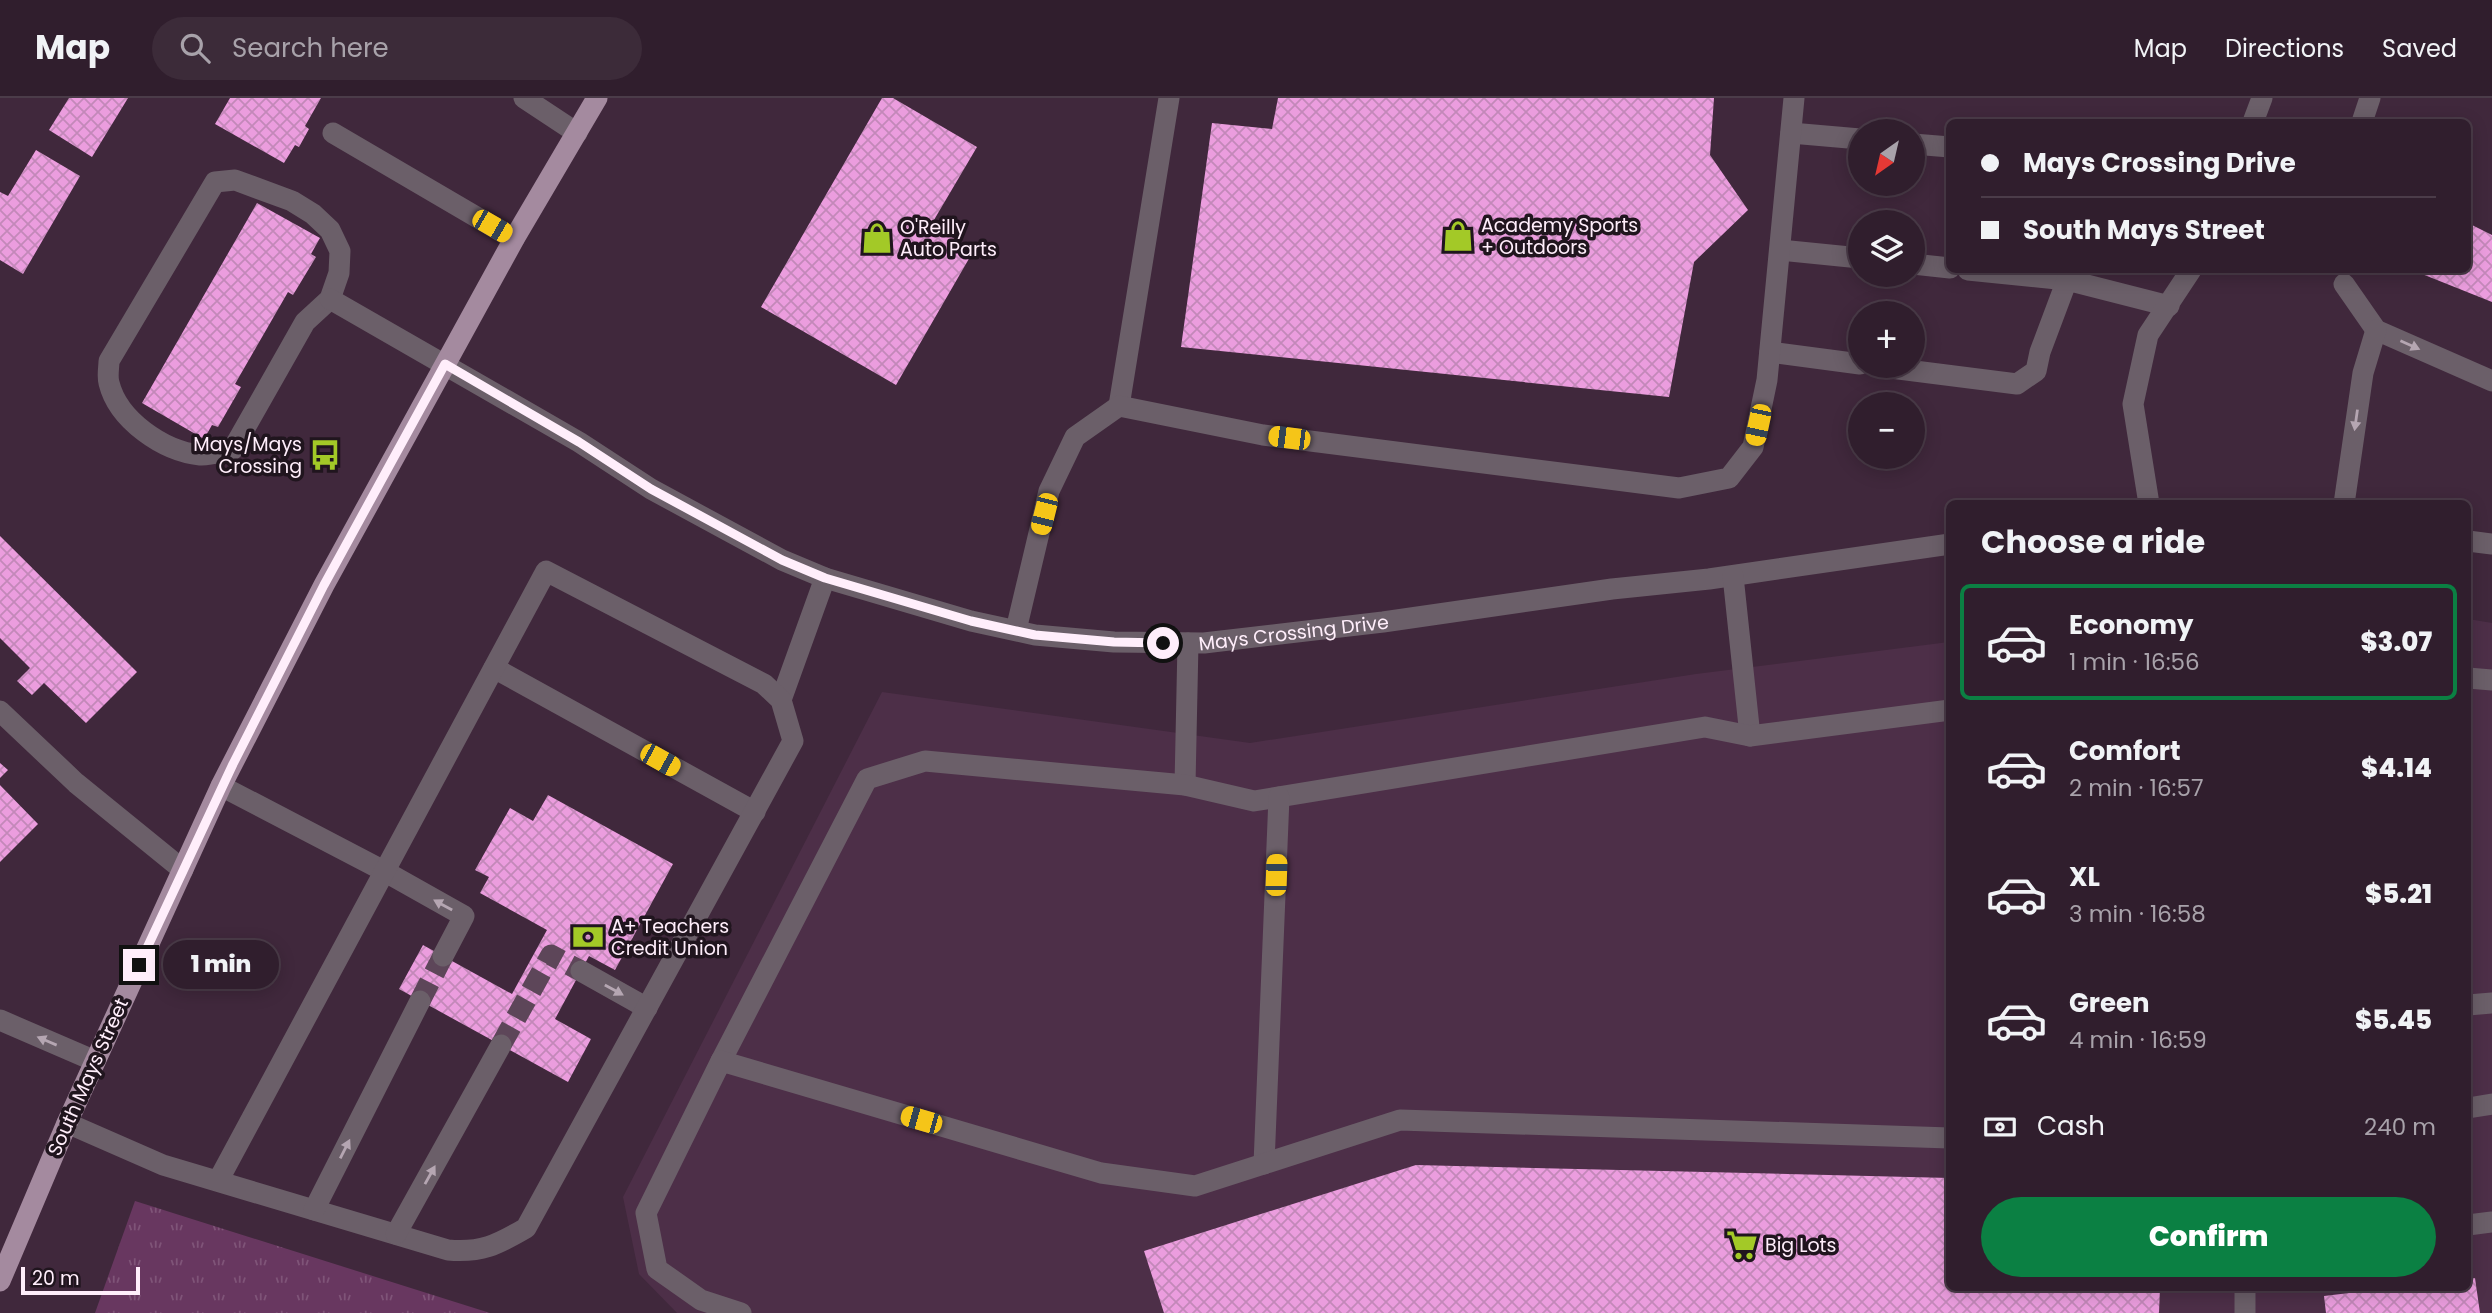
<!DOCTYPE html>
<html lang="en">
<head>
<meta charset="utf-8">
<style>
  body { margin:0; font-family:Poppins,sans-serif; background:#3c2b39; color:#f1f3f6; height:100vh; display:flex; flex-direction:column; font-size:26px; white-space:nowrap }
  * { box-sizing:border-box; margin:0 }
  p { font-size:23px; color:#a8a2aa }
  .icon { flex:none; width:38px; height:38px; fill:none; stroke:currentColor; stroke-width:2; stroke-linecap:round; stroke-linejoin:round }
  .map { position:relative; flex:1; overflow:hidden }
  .panel { position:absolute; left:1946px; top:402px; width:525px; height:791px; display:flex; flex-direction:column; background:#301e2d; border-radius:10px; box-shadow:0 4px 18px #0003,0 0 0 2px #4b3c49 }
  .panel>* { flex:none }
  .top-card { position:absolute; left:1946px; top:21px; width:525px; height:154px; border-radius:10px; box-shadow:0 4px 18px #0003,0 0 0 2px #4b3c49; display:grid; align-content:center; height:154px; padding:0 35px; background:#301e2d }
  .needle { width:46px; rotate:214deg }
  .fabs { position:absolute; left:1848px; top:21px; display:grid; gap:14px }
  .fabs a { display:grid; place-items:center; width:77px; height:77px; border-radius:50%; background:#301e2d; box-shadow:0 4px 18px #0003,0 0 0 2px #4b3c49; font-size:35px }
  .scale { position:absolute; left:21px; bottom:18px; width:119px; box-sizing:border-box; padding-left:7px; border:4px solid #ffeefb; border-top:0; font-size:19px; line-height:24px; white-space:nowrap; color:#ffeefb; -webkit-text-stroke:5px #20151e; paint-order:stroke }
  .end { position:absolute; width:32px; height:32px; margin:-16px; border:9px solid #ffeefb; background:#111; box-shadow:0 0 0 4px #111 }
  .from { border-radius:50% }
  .bubble { position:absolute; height:49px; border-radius:24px; background:#301e2d; box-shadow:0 4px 18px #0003,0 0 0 2px #4b3c49; font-size:23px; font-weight:800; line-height:49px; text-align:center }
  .car { position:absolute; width:21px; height:42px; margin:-21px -10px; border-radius:9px; box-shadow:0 0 5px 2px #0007; background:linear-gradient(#f5c518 24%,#345 0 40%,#f5c518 0 76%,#345 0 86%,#f5c518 0) }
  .top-card b { display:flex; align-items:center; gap:24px; height:66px; font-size:26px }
  .top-card b+b { border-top:2px solid #4b3c49 }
  .top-card i { width:18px; height:18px; background:#f1f3f6 }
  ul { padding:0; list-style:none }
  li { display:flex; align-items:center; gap:21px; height:116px; margin:0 14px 10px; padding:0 21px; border:4px solid transparent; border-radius:10px }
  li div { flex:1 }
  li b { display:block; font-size:26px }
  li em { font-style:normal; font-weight:800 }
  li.active { border-color:#0b8043 }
  li>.icon { width:63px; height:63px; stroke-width:1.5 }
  h2 { padding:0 35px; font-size:32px; line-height:84px }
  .pay { display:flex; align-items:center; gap:18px; height:77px; padding:0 35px; font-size:26px }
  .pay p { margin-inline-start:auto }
  .action { display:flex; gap:14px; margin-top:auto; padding:14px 35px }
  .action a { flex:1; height:80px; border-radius:42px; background:#0b8043; color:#fff; font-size:28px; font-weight:800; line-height:80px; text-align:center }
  header { display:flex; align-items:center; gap:42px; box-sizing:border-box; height:98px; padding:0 35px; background:#301e2d; border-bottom:2px solid #4b3c49 }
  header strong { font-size:33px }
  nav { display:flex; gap:38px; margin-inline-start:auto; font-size:24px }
  .search { width:490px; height:63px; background:#3c2b39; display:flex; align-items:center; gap:18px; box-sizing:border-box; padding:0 24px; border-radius:38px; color:#a8a2aa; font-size:26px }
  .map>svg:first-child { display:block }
</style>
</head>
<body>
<header>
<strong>Map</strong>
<div class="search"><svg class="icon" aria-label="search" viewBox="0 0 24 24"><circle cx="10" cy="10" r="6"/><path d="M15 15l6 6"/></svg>Search here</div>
<nav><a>Map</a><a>Directions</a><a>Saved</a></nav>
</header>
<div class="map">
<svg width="2492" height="1215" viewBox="0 0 2492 1215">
  <defs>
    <pattern id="park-tufts" width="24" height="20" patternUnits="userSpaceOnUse" patternTransform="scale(1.75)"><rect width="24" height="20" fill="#683760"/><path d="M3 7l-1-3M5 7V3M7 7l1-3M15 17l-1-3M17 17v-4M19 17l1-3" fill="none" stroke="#7f5478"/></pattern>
    <pattern id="building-cross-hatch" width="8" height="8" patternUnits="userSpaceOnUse" patternTransform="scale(1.75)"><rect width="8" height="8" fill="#eb9dde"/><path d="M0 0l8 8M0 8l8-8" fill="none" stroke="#c388b9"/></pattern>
  </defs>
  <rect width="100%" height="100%" fill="#40283c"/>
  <!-- built -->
  <path fill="#4d2f48" d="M2468,521L2492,525V1215H677L639,1176L623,1099L882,594L1250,645L1696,576L1949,544L1950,1190H2468Z"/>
  <!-- park -->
  <path fill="url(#park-tufts)" d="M135,1103L490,1215H95Z"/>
  <!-- building -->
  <path fill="url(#building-cross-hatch)" d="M69,0H128L92,59L49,32Z
    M230,0H321L305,28L309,31L299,49L295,47L284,65L215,26Z
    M882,0H893L977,49L931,127L974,152L896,287L761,209Z
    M1278,0H1714L1710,57L1748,112L1694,164L1669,299L1181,249L1212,25L1272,31Z
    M36,52L80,78L23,176L0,162V94L8,98Z
    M257,105L320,140L311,156L316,159L293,197L288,194L235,286L241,289L218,329L212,327L204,341L142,305Z
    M2468,125L2492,137V204L2412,172H2468Z
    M0,438L137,574L86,625L44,585L32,597L17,583L30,570L0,540Z
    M0,665L8,672L0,680Z
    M0,687L38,726L0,764Z
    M548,697L673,766L615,872L589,858L555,921L591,941L568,984L399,891L423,847L512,896L547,832L480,795L489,779L475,772L510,710L533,723Z
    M1416,1067L1950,1080V1190H2160L2159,1215H1164L1144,1153Z
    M2475,1180L2480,1215H2326L2324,1198L2391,1190H2468V1181Z"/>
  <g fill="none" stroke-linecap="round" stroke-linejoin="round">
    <!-- minor-tunnel -->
    <path stroke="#5d4659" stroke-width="21" stroke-dasharray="21 10" stroke-linecap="butt" d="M420,903L443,858
      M501,947L551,857L581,873"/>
    <!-- minor -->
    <g stroke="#6b5f69" stroke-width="21">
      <path d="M524,0L577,35"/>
      <path d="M2253,24L2262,0"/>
      <path d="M2362,24L2370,0"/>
      <path d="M333,35L514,141"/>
      <path d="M1791,35L1860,41"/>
      <path d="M1913,46L1950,49"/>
      <path d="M235,82L292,103L313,116L330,132L340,153L339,175L330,201L305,224L233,351C222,353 210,358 200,357C163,353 118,322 109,285C107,278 109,269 109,263L215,84Z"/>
      <path d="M1780,152L1860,160"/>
      <path d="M1913,166L1950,170"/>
      <path d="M1968,172L2067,182"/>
      <path d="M2344,186L2376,232L2492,283"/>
      <path id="s1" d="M330,201L579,344L651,391L782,462L825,480L971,523L1035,537L1114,544L1204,545L1383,524L1612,491L1709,481L1950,446"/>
      <path d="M1770,254L1860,266"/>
      <path d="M1875,268L2017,286L2036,273L2040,254L2067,182L2169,208"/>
      <path d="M1119,308L1169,0"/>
      <path d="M2149,406L2133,306L2148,237L2191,172"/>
      <path d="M2344,406L2363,275L2376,232"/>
      <path d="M2468,443L2492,446"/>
      <path d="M1733,478L1750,638"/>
      <path d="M1016,532L1049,393L1075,339L1119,308L1263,337L1679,390L1729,380L1753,349L1767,282L1794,0"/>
      <path d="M494,570L755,714"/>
      <path d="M2468,580L2492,582"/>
      <path d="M781,602L825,480"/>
      <path d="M0,613L76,685L183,772"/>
      <path d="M1185,687L1188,545"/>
      <path d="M221,688L384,773L464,818L443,858"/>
      <path d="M581,873L647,910"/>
      <path d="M2468,907L2492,905"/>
      <path d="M0,922L95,963"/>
      <path d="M721,963L867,681L925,663L1185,687L1254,703L1705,629L1750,638L1950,612"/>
      <path d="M2468,1010L2492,1006"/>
      <path d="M67,1025L163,1067L448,1152C481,1155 497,1147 526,1130L793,643L781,602L764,586L546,473L218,1083"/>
      <path d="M1264,1066L1279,699"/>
      <path d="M314,1112L420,903"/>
      <path d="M2468,1127L2492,1124"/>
      <path d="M396,1136L501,947"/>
      <path d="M2245,1190V1215"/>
      <path d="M741,1215L701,1202L657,1171L646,1115L721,963L1101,1075L1195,1088L1400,1022L1950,1040"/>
    </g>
    <!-- major -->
    <path stroke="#a48a9f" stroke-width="21" d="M0,1183L67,1025L221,688L324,487L514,141L597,0"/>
  </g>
  <!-- one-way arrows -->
  <defs><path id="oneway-solid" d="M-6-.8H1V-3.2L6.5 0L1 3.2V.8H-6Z" transform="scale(1.75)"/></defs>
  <g fill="#b5a6b2">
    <use href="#oneway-solid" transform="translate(2410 247) rotate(24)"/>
    <use href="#oneway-solid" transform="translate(2356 322) rotate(98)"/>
    <use href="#oneway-solid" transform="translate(443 807) rotate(-151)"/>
    <use href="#oneway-solid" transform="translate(614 892) rotate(29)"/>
    <use href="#oneway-solid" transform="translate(47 943) rotate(-157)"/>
    <use href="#oneway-solid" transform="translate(345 1051) rotate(-63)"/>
    <use href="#oneway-solid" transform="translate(430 1077) rotate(-61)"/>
  </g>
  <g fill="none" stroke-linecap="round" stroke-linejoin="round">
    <!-- route -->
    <path stroke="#ffeefb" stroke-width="9" d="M139,867L233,666L324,487L445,266L579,344L651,391L782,462L825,480L971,523L1035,537L1114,544L1163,545"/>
  </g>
  <!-- icons -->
  <defs>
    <symbol id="shop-bare" viewBox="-9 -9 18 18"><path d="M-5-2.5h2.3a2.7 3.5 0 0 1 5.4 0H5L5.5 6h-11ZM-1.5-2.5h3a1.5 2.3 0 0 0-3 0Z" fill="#a3c927" stroke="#20151e" stroke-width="2.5" paint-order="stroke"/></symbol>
    <symbol id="bus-bare" viewBox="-9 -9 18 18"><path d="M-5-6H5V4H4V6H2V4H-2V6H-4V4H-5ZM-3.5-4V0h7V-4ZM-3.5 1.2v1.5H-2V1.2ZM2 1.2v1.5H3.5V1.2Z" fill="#a3c927" stroke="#20151e" stroke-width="2.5" paint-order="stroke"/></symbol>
    <symbol id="bank-bare" viewBox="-9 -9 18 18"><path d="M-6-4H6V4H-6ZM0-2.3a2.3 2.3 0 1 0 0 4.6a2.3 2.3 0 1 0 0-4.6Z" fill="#a3c927" stroke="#20151e" stroke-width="2.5" paint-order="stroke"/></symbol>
    <symbol id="supermarket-bare" viewBox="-9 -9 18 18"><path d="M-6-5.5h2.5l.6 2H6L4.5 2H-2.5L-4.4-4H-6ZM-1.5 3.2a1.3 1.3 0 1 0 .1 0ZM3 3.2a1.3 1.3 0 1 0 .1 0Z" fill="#a3c927" stroke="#20151e" stroke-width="2.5" paint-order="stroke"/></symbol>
  </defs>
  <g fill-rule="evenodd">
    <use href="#shop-bare" x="1436" y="116" width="44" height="44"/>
    <use href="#shop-bare" x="855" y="118" width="44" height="44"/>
    <use href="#bus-bare" x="303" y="335" width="44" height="44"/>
    <use href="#bank-bare" x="566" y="817" width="44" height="44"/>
    <use href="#supermarket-bare" x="1720" y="1125" width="44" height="44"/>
  </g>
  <g text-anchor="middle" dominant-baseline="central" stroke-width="7" stroke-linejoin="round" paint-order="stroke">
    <!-- poi labels -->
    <g font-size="19" fill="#ffeefb" stroke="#20151e" text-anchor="start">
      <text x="1481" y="127">Academy Sports<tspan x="1481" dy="22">+ Outdoors</tspan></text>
      <text x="900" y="129">O'Reilly<tspan x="900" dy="22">Auto Parts</tspan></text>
      <text x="302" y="346" text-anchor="end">Mays/Mays<tspan x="302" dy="22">Crossing</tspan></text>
      <text x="611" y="828">A+ Teachers<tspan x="611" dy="22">Credit Union</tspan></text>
      <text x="1765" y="1147">Big Lots</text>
    </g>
    <!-- street labels -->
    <g font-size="19" fill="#ffeefb" stroke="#20151e">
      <text stroke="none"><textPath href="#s1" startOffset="1046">Mays Crossing Drive</textPath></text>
      <text transform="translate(88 979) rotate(-66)">South Mays Street</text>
    </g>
  </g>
</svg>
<div class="fabs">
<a><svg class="needle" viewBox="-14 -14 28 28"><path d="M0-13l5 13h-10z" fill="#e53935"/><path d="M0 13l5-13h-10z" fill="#a8a2aa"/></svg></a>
<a><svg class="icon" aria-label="layers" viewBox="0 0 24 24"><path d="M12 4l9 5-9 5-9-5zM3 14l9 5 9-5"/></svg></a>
<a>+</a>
<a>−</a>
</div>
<div class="scale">20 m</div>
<i class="end from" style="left:1163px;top:545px"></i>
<i class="end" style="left:139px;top:867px"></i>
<div class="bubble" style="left:163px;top:842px;width:116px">1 min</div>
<i class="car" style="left:492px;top:128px;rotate:120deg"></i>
<i class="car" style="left:1758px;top:327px;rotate:192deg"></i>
<i class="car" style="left:1289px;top:340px;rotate:277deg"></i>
<i class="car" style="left:1044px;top:416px;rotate:194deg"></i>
<i class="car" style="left:660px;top:662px;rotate:119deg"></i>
<i class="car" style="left:1276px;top:777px;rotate:2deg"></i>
<i class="car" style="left:921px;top:1022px;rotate:286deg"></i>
<div class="top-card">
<b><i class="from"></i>Mays Crossing Drive</b>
<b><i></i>South Mays Street</b>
</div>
<section class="panel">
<h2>Choose a ride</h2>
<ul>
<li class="active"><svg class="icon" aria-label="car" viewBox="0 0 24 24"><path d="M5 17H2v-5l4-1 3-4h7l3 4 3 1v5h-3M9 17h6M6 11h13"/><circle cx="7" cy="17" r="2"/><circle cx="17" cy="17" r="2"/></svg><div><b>Economy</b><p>1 min · 16:56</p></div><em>$3.07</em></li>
<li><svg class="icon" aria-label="car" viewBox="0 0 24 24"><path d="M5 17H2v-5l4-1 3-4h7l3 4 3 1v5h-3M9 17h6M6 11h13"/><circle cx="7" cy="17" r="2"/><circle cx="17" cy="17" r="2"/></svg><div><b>Comfort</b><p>2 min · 16:57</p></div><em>$4.14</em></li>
<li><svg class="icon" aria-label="car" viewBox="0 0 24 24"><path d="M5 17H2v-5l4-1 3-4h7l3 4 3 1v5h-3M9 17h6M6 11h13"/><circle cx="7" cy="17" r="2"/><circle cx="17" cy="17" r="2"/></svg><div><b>XL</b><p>3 min · 16:58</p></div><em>$5.21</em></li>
<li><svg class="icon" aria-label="car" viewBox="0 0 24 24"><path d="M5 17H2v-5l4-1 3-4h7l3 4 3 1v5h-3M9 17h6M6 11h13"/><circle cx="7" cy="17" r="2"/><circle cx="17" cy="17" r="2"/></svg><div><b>Green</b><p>4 min · 16:59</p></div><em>$5.45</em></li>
</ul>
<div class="pay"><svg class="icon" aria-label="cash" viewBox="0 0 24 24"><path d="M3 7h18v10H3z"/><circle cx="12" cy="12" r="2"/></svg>Cash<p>240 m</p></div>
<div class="action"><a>Confirm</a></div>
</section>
</div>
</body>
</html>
